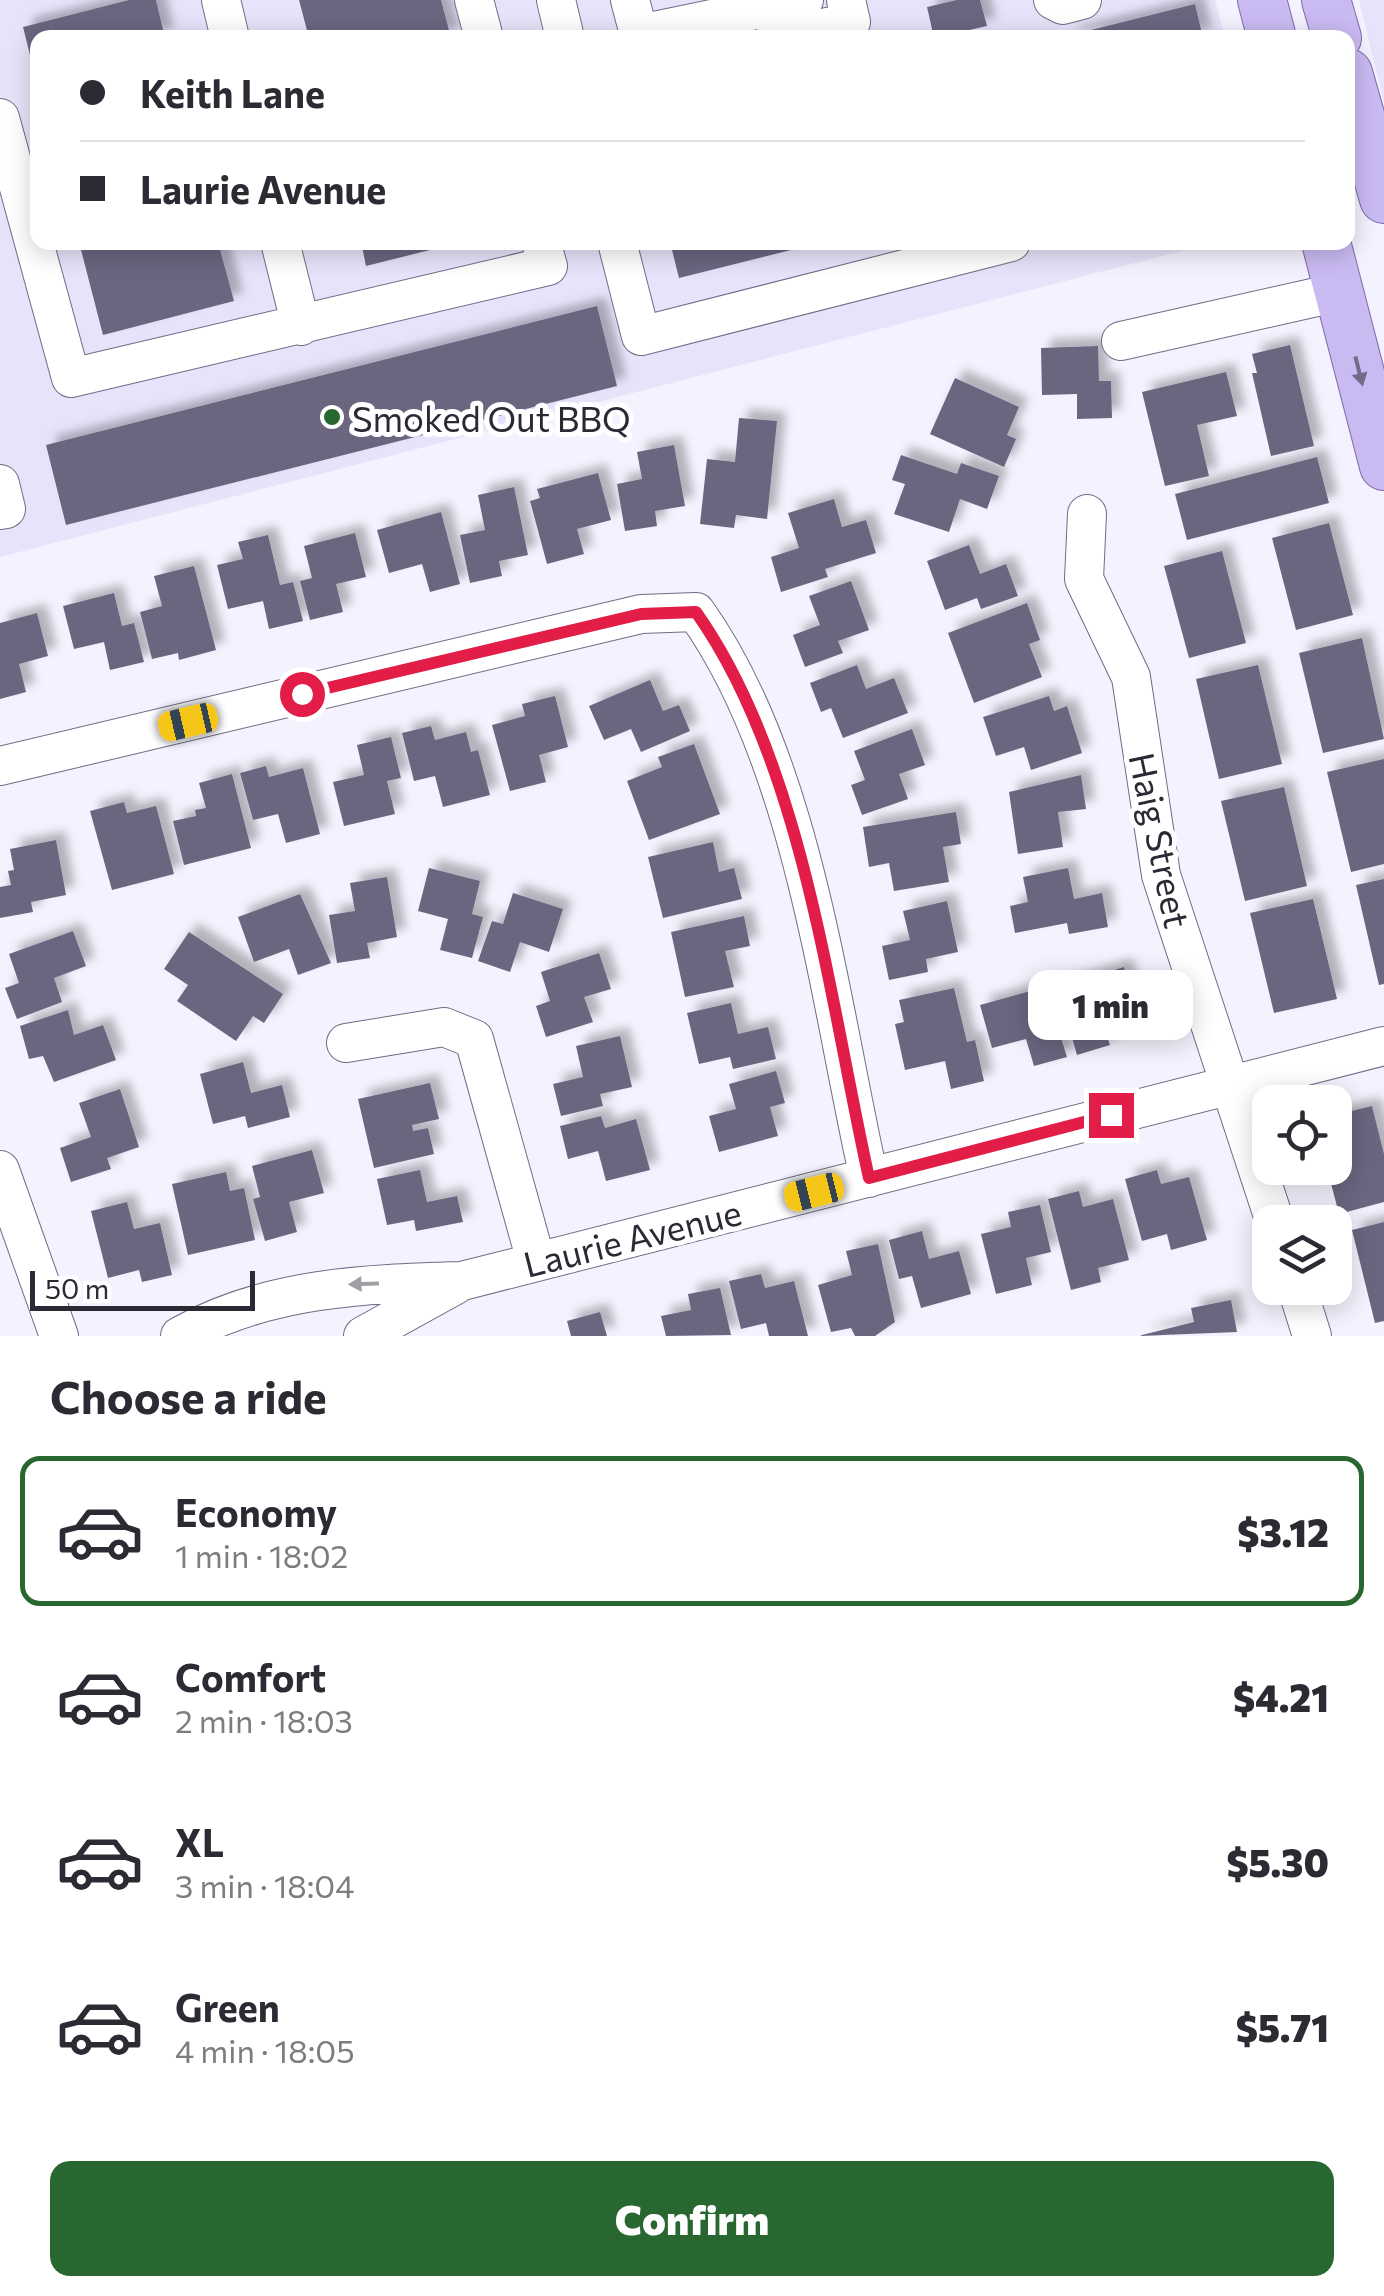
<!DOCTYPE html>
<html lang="en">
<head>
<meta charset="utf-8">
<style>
  body { margin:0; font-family:Commissioner,sans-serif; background:#f7f7f7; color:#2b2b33; height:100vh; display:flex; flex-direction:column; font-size:38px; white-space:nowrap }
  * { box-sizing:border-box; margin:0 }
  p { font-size:32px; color:#7c7c81 }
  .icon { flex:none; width:55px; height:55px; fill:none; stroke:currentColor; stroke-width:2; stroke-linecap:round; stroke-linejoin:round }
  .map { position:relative; height:1336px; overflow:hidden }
  .side { display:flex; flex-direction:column; background:#fff; flex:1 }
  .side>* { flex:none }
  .banner { position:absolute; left:30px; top:30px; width:1325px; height:220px; border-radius:20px; box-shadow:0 5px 25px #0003; display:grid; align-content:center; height:220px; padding:0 50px; background:#fff }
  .buttons { position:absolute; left:1252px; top:1085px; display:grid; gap:20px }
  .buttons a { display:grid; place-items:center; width:100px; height:100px; border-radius:20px; background:#fff; box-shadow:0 5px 25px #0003; font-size:50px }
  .scale { position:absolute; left:30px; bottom:25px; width:225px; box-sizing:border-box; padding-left:10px; border:5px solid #2c2934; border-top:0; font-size:28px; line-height:35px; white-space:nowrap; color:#2c2934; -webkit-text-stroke:8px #fff; paint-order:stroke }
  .end { position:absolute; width:45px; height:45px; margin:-22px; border:12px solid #e11d48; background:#fff; box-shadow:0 0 0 5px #fff }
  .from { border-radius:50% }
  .bubble { position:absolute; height:70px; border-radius:20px; background:#fff; box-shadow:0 5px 25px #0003; font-size:32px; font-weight:800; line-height:70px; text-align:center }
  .car { position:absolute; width:30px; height:60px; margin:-30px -15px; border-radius:12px; box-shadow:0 0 8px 2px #0007; background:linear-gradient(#f5c518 24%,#345 0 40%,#f5c518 0 76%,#345 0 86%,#f5c518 0) }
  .banner b { display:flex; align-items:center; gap:35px; height:95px; font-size:38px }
  .banner b+b { border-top:2px solid #e1e1e2 }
  .banner i { width:25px; height:25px; background:#2b2b33 }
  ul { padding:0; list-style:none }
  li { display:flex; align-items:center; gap:30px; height:150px; margin:0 20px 15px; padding:0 30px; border:5px solid transparent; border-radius:20px }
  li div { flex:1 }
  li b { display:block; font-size:38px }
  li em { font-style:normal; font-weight:800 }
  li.current { border-color:#286730 }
  li>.icon { width:90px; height:90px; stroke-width:1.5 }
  h2 { padding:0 50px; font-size:45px; line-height:120px }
  .primary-button { display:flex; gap:20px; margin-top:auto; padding:20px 50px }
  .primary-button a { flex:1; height:115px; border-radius:20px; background:#286730; color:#fff; font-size:40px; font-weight:800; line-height:115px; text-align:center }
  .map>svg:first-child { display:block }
</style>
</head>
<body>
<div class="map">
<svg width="1384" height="1336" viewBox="0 0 1384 1336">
  <defs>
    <filter id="shadow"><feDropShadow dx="9" dy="-9" stdDeviation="5" flood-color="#0004"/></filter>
  </defs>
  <rect width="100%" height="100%" fill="#f4f2fe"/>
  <!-- built -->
  <path fill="#e8e3fa" d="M0,0H1215L1225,37L38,38V242L1212,243L0,557Z
    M1359,0H1384V102L1368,38Z"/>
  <!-- building -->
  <path fill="#6c6580" filter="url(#shadow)" d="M129,0H156L165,38H38L36,79L23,27Z
    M299,0H441L451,38H309Z
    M957,0H980L987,26L934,38L927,7Z
    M1195,4L1203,38H1067V36Z
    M79,242H218L234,301L103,335Z
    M361,242H453L454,244L366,266Z
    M670,242H815V244L679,278Z
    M597,306L617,386L66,525L46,445Z
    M1290,345L1314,446L1271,456L1252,373H1257L1252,354Z
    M1098,346L1099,381H1111L1112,418L1077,419V394L1042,395L1041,348Z
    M1226,372L1237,416L1197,425L1209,476L1165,486L1142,392Z
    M955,378L1019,407L1007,435L1016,439L1004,467L930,434Z
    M739,418L777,421L767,519L736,515L734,528L700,524L707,459L735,462Z
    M674,445L685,506L655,511L657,526L625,531L617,484L642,479L637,452Z
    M901,455L957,474L961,463L999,476L987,509L960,499L949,532L894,514L905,484L892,480Z
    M1317,457L1329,503L1187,540L1175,494Z
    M598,473L611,520L577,529L584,554L547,564L530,501L540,498L537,489Z
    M514,487L528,555L499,561L502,576L470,583L460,535L485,530L478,495Z
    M834,499L842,527L866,520L876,553L825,569L828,577L781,592L771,557L799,548L788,513Z
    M441,512L460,584L430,592L422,564L389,573L377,530Z
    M1329,523L1353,615L1296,630L1272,538Z
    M355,533L366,577L336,584L343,612L310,620L300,581L312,578L304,546Z
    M268,535L280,585L293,582L303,621L269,629L263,601L228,609L217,565L243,559L238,542Z
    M969,545L980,574L1006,564L1018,596L981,609L977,598L945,610L927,561Z
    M1222,551L1246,643L1189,658L1164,566Z
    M194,566L216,650L179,660L178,653L152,659L140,612L162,606L154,576Z
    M851,581L869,630L838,641L843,653L805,667L793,635L820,625L809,596Z
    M114,593L122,626L134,623L144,662L110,670L104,642L74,649L63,606Z
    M1027,603L1040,640L1029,644L1042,677L974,703L948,633Z
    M37,613L48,656L19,664L26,692L0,699V623Z
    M1362,638L1384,739L1323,753L1299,653Z
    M857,665L866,689L894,678L908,713L843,738L831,708L821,712L810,683Z
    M1258,665L1282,764L1219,779L1196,679Z
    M650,680L663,711L679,705L690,731L641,752L631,729L604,740L589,706Z
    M555,696L568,747L539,755L546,782L510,791L492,725L525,716L522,704Z
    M1049,696L1054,711L1067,706L1082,753L1031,770L1024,747L996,756L983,717Z
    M431,726L435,740L466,732L471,752L478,750L490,795L443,807L435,776L414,781L402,733Z
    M912,729L925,765L899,774L908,799L862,815L851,785L865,780L854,751Z
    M391,737L401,778L387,781L395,814L344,826L333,782L364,775L357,745Z
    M694,744L720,814L649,840L627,781L662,767L658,757Z
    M1384,759V864L1351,872L1327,772Z
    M266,766L269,777L303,768L320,834L286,843L278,814L253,820L240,773Z
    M232,774L251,848L184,865L173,821L196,816L195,810L206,808L199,783Z
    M1081,775L1086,809L1058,812L1063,847L1018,854L1009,792Z
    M1284,787L1307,886L1245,901L1221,801Z
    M124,802L127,813L156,806L174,874L112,890L90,811Z
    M956,812L961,844L943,847L949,882L894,891L889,863L869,867L863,827Z
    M56,840L66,895L31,902L33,912L0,918V887L11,885L8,871L14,870L10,849Z
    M713,842L719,872L734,868L742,899L663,918L648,857Z
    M429,868L480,881L472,914L483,917L472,958L440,950L448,919L418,911Z
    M1068,868L1074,899L1102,893L1108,927L1069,934L1067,923L1015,933L1010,906L1028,902L1023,877Z
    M387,877L397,937L367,943L370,958L337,963L329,915L355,911L350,883Z
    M1384,879V984L1379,985L1356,885Z
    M513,893L563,909L549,952L520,942L510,972L478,961L492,921L503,924Z
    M300,894L331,963L298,975L289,949L254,962L238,917Z
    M1313,899L1337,999L1274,1013L1250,913Z
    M947,901L958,952L926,959L928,972L889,980L882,946L910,940L903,911Z
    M744,916L750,946L725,951L734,987L685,997L671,932Z
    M73,931L86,966L54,978L62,1002L17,1019L5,988L19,983L9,954Z
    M189,932L283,994L264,1023L253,1016L236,1041L177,1001L188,985L164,969Z
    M599,953L611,989L584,997L593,1022L546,1037L536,1006L550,1001L541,972Z
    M1124,967L1136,1009L1101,1019L1110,1045L1077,1055L1057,987Z
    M954,988L967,1042L975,1040L984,1081L951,1089L945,1061L905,1070L895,1024L904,1022L899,1000Z
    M1034,990L1043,1022L1055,1019L1067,1057L1034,1066L1026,1039L992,1048L980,1005Z
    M731,1003L738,1034L768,1027L776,1059L733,1069L730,1057L699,1064L687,1013Z
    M68,1010L74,1035L103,1025L116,1060L54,1082L43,1056L29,1059L20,1026Z
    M620,1036L632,1087L600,1094L603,1106L561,1116L553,1084L583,1077L576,1046Z
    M243,1062L251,1093L282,1085L290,1117L248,1128L245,1116L213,1124L200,1074Z
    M776,1071L785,1103L770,1107L778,1136L719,1152L709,1116L736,1109L729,1084Z
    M430,1083L439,1119L412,1125L413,1131L428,1128L434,1154L374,1168L358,1099Z
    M120,1089L139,1147L107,1158L111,1169L71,1182L60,1148L91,1137L79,1103Z
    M1372,1106L1384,1154V1202L1339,1214L1327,1168H1335V1115Z
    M601,1116L605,1128L636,1119L650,1170L606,1181L598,1151L568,1159L560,1126Z
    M312,1150L324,1193L289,1202L297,1232L265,1241L253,1199L260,1197L252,1166Z
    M420,1170L427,1202L457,1196L463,1222L416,1231L414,1220L387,1225L377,1179Z
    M1157,1170L1161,1184L1189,1177L1207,1240L1171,1250L1167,1234L1142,1241L1125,1179Z
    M226,1172L230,1191L244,1188L255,1240L188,1255L172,1184Z
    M1079,1191L1083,1207L1113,1199L1129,1260L1098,1268L1101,1282L1071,1290L1048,1199Z
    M127,1202L134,1229L160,1223L172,1275L142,1282L139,1270L108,1278L91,1211Z
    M1040,1205L1051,1252L1026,1258L1032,1285L996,1294L981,1234L1011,1227L1008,1212Z
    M1384,1222V1321L1375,1323L1352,1230Z
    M922,1231L929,1259L959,1251L971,1294L921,1308L912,1276L899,1279L889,1240Z
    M878,1244L895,1322L875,1336H855L851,1328L831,1332L818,1285L852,1275L846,1251Z
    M761,1274L765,1288L794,1281L808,1336H769L766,1323L741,1329L729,1281Z
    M720,1288L731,1335L666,1336L661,1316L691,1310L688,1294Z
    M1231,1300L1237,1332L1138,1336L1194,1322L1191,1308Z
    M600,1312L607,1336H571L567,1321Z"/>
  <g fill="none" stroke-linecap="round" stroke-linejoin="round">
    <defs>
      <path id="minor" d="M221,0L230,38
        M474,0L484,38
        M556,0L565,38
        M630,0L640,38
        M1053,0L1063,5L1082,0
        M639,34L804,0
        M774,38L851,22L846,0
        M0,118L71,378L548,266L541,242
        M280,242L301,326
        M617,242L641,336L1011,242
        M1121,341L1339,292
        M0,484L6,509L0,510
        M1087,514L1084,579L1131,677L1161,875L1275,1222
        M0,766L641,614L696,612C803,762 829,999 869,1178
        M346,1043L444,1027L474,1039L536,1261
        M0,1170L59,1336
        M1297,1288L1312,1336
        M180,1336C268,1287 364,1284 462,1281L1384,1046
        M363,1336L457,1284"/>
      <path id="major" d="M1262,0L1272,38
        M1326,0L1337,38
        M1348,73L1384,199
        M1326,242L1384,466"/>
    </defs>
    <!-- minor casing -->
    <use href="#minor" stroke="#716b86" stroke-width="40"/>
    <!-- major casing -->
    <use href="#major" stroke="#7c69aa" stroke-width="50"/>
    <!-- minor -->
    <use href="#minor" stroke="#fff" stroke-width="38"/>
    <!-- major -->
    <use href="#major" stroke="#cabaf2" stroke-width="48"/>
  </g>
  <!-- one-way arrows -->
  <defs><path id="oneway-solid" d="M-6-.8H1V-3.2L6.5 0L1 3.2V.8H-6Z" transform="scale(2.5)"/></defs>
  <use fill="#736a8a" href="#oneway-solid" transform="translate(1359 371) rotate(76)"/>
  <use fill="#a09fa4" href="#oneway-solid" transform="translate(364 1284) rotate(178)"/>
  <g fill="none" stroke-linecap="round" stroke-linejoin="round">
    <!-- route -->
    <path stroke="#e11d48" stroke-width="12" d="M302,694L641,614L696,612C803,763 829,998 869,1178L1111,1115"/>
  </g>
  <!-- markers -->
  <circle fill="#286730" stroke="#fff" stroke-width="4" cx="332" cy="417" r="10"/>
  <g text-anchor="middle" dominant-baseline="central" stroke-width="10" stroke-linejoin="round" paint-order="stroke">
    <!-- poi labels -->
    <g font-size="35" fill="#2c2934" stroke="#fff" text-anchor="start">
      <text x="352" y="417">Smoked Out BBQ</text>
    </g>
    <!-- street labels -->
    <g font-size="35" fill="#2c2934" stroke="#fff">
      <text transform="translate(1161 840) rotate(78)">Haig Street</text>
      <text transform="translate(632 1237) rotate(-14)">Laurie Avenue</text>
    </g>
  </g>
</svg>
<div class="buttons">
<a><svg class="icon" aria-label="locate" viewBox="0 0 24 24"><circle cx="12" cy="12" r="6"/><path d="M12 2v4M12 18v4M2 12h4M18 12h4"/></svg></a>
<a><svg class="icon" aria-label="layers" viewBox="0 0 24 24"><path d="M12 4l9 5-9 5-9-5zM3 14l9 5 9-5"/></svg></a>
</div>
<div class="scale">50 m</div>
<i class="end from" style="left:302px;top:694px"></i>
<i class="end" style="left:1111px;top:1115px"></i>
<div class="bubble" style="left:1028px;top:970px;width:165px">1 min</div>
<i class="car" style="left:188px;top:722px;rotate:257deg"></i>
<i class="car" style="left:814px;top:1192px;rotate:256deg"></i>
<div class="banner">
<b><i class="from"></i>Keith Lane</b>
<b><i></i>Laurie Avenue</b>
</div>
</div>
<section class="side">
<h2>Choose a ride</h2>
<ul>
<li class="current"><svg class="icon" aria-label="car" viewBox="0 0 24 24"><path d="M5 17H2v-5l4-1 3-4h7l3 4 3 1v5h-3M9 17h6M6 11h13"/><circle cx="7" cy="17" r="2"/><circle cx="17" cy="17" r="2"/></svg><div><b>Economy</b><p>1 min · 18:02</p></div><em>$3.12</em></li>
<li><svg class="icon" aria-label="car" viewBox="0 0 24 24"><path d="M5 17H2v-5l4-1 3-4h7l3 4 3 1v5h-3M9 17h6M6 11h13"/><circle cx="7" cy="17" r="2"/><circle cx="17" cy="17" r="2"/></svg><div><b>Comfort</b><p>2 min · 18:03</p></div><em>$4.21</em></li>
<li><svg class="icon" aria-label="car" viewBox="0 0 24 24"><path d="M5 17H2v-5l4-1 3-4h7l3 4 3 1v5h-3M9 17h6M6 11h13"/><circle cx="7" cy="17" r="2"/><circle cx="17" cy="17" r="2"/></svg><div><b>XL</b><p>3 min · 18:04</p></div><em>$5.30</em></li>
<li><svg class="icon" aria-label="car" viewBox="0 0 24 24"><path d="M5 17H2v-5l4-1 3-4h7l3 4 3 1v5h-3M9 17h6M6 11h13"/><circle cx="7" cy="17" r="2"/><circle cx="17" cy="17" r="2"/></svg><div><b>Green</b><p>4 min · 18:05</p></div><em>$5.71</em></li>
</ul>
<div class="primary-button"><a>Confirm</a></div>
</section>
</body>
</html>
